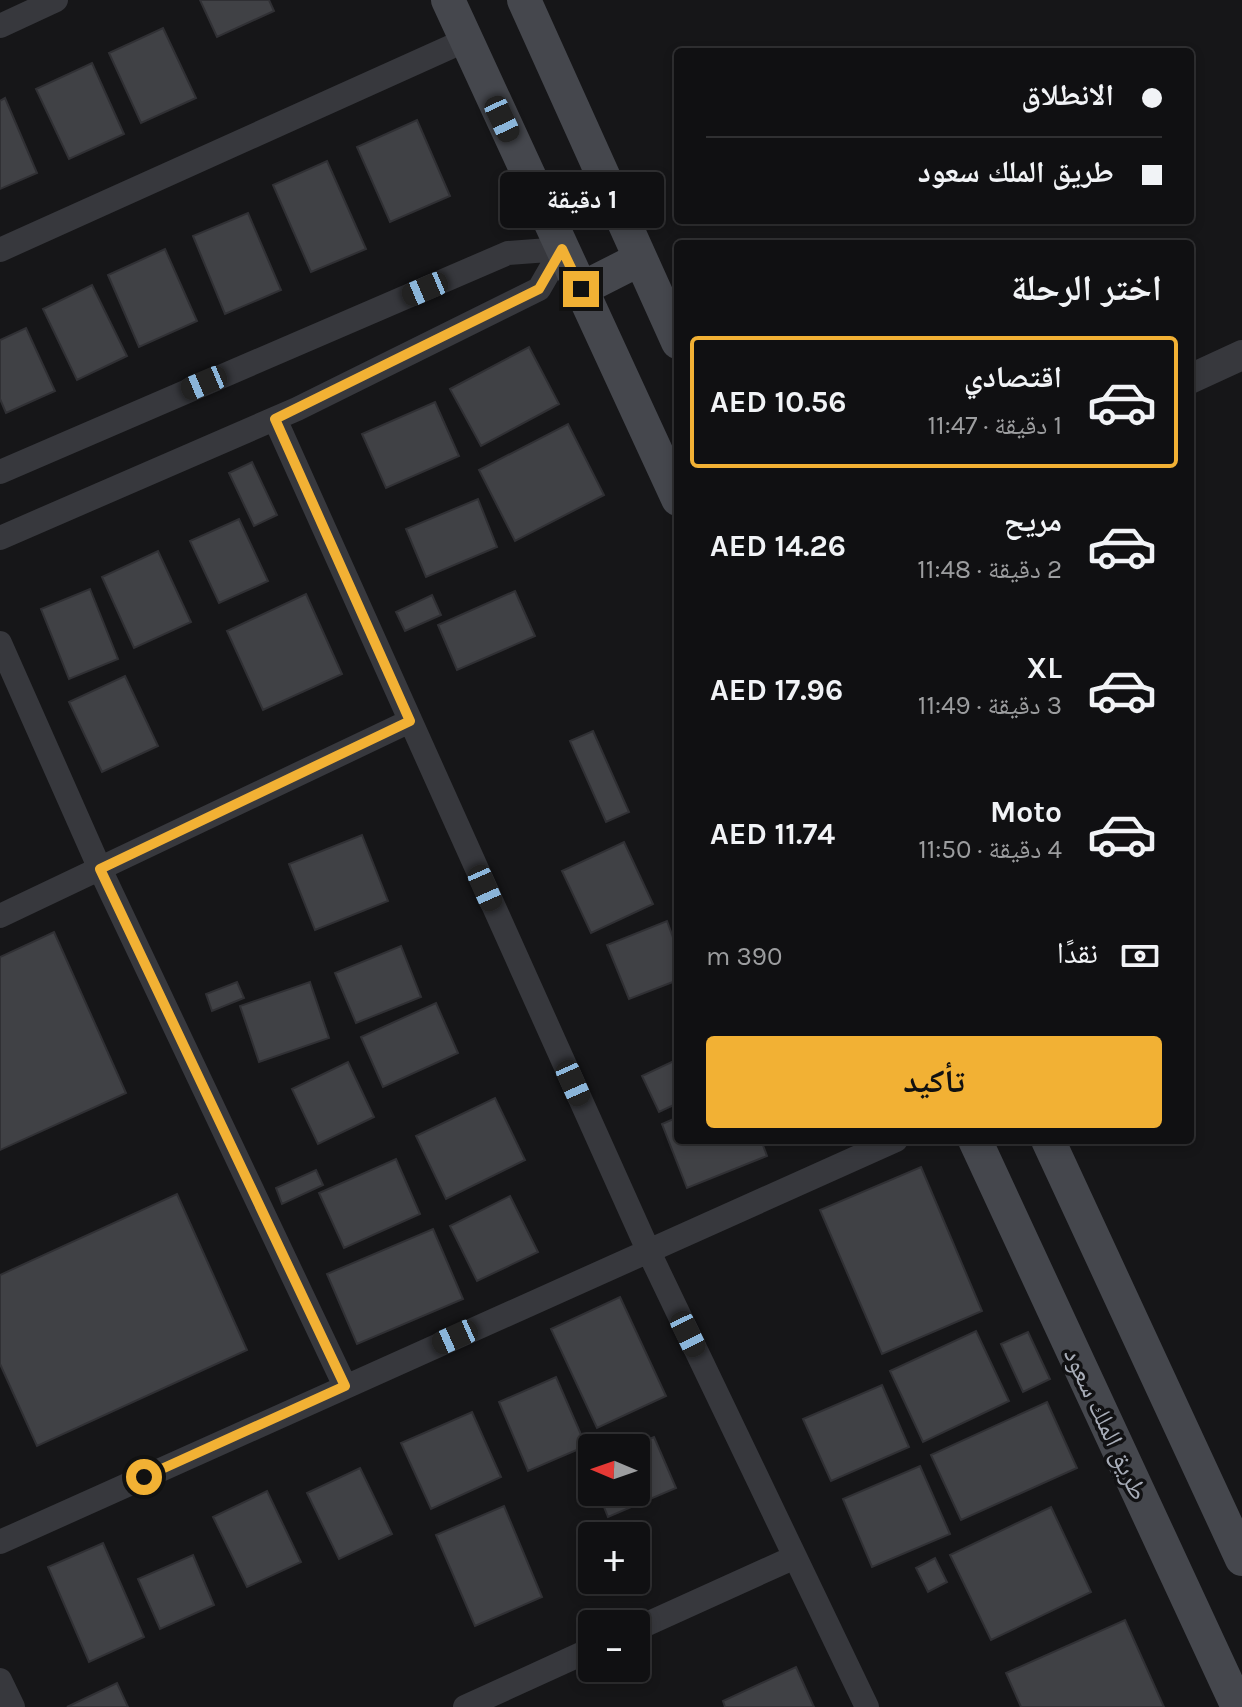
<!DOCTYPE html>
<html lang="ar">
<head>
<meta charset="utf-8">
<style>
  body { margin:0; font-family:Karla,"Noto Naskh Arabic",sans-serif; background:#19191b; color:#f1f3f6; direction:rtl; height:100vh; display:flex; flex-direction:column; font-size:30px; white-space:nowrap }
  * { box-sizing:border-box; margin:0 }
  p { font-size:26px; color:#9c9d9f }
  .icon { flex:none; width:44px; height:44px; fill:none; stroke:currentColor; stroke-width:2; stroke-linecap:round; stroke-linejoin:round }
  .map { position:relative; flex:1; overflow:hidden; direction:ltr }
  .panel { position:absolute; left:674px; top:240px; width:520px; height:904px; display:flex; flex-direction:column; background:#101012; border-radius:8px; box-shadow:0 4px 12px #0003,0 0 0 2px #303032; direction:rtl }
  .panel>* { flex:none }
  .top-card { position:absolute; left:674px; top:48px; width:520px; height:176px; border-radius:8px; box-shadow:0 4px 12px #0003,0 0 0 2px #303032; direction:rtl; display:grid; align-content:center; height:176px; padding:0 32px; background:#101012 }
  .needle { width:52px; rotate:272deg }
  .buttons { position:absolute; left:578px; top:1434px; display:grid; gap:16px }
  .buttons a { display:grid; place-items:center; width:72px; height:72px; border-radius:8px; background:#101012; box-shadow:0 4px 12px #0003,0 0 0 2px #303032; font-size:40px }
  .end { position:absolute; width:36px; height:36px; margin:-18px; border:10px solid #f2b134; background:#111; box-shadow:0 0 0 4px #111 }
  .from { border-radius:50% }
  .bubble { position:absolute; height:56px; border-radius:8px; background:#101012; box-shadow:0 4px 12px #0003,0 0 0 2px #303032; font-size:26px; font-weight:700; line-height:56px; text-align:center; direction:rtl }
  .car { position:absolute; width:24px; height:48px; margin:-24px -12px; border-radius:10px; box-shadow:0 0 6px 2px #0007; background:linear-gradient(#222 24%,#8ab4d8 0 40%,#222 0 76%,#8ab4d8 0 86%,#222 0) }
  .top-card b { display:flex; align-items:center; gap:28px; height:76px; font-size:30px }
  .top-card b+b { border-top:2px solid #303032 }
  .top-card i { width:20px; height:20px; background:#f1f3f6 }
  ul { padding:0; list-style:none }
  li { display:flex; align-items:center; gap:24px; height:132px; margin:0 16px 12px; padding:0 16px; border:4px solid transparent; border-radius:8px }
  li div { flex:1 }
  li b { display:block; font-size:30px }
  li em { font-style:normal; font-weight:700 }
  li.current { border-color:#f2b134 }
  li>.icon { width:72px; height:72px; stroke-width:1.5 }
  h2 { padding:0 32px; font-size:36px; line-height:96px }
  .pay { display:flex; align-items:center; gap:20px; height:88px; padding:0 32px; font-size:30px }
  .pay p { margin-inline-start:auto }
  .action { display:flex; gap:16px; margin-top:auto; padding:16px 32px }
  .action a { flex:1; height:92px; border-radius:8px; background:#f2b134; color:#111; font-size:32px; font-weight:700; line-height:92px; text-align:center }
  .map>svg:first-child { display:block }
</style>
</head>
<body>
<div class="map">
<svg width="1242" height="1707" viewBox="0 0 1242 1707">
  <rect width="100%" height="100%" fill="#161618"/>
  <!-- building -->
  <path fill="#404145" stroke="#303034" stroke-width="2" d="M200,0H269L274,11L217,37Z
    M163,28L196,98L141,123L109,53Z
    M92,63L124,134L69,159L36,89Z
    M5,98L37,173L0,189V101Z
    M417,120L450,196L390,222L357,147Z
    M327,161L366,249L311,272L273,185Z
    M248,213L281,290L225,314L193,236Z
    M165,249L197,321L139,347L108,275Z
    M92,285L127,356L77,380L43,309Z
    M26,328L55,391L6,413L0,399V340Z
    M529,347L559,404L481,446L450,389Z
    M435,402L459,456L386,488L362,434Z
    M568,424L604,495L515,541L479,470Z
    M252,462L277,515L254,526L229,473Z
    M478,499L497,547L426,577L406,529Z
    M239,519L268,581L219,603L190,541Z
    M158,551L191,622L134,648L102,577Z
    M90,589L118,659L69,679L41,609Z
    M515,591L535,636L457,670L438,625Z
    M306,594L342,674L263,710L227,631Z
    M432,595L441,615L405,631L396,612Z
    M125,676L158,746L102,772L69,702Z
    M593,731L629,812L606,822L570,741Z
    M362,835L388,901L315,930L289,864Z
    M624,842L653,904L591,933L562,871Z
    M667,921L678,951V980L629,999L607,945Z
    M54,932L126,1093L0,1150V957Z
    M401,946L421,997L356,1023L335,973Z
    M237,982L244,998L212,1011L206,994Z
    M310,982L329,1038L259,1062L240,1006Z
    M436,1003L458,1053L383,1087L361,1037Z
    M678,1059V1103L659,1112L642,1076Z
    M348,1062L374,1117L318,1144L292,1089Z
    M495,1098L525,1160L446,1199L416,1136Z
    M678,1117V1140H761L767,1156L687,1188L662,1124Z
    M396,1159L420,1214L344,1248L319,1193Z
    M921,1167L982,1311L882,1354L820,1210Z
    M316,1170L323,1185L282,1204L276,1188Z
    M177,1194L247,1350L37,1446L0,1364V1275Z
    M510,1196L538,1252L477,1281L450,1226Z
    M433,1229L463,1299L357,1344L327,1274Z
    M620,1297L666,1396L597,1428L551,1329Z
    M976,1331L1009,1401L923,1442L890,1371Z
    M1028,1332L1050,1379L1023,1392L1001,1344Z
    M556,1377L586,1446L528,1471L499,1402Z
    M882,1385L909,1447L831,1481L803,1419Z
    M1047,1402L1077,1468L961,1520L931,1455Z
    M472,1412L501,1477L431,1509L401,1443Z
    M654,1437L676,1488L608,1517L598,1492H636V1448H628Z
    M920,1466L950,1534L872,1567L843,1499Z
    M360,1468L392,1534L339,1559L307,1493Z
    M267,1491L301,1562L247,1587L213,1517Z
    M504,1506L542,1597L475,1626L436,1535Z
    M1051,1507L1091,1592L991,1640L950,1555Z
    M103,1543L144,1637L89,1662L48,1567Z
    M193,1555L214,1605L160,1629L138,1579Z
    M935,1558L947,1582L928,1592L916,1568Z
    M1125,1620L1164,1707H1021L1006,1673Z
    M796,1667L814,1707H725L723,1701Z
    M117,1683L128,1707H67Z"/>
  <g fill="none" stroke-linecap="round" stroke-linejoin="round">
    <!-- minor -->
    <path stroke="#37383d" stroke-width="24" d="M0,26L56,0
      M0,250L466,40
      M275,419L648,1250L867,1707
      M0,472L508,253L562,249
      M0,538L297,409L539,289L562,249
      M0,643L100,869L345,1386
      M0,916L410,721
      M0,1542L896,1140
      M636,1629L795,1557
      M0,1680L13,1707
      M465,1707L592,1649"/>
    <!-- tertiary -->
    <path stroke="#37383d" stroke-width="30" d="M1190,379L1242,355"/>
    <!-- secondary -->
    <path stroke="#45474d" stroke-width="34" d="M448,0L678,499
      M524,0L678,342
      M581,289L640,259
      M975,1140L1238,1707
      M1048,1140L1242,1559"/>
  </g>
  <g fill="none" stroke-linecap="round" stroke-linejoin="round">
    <!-- route -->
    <path stroke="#f2b134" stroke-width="10" d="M144,1477L345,1386L100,869L410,721L275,419L539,289L562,249L581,289"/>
  </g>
  <g text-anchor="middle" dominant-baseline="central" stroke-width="7" stroke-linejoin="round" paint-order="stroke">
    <!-- street labels -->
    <g font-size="26" fill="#a8adb8" stroke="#111113">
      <text transform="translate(1106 1424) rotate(65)">طريق الملك سعود</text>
    </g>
  </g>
</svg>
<div class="buttons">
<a><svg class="needle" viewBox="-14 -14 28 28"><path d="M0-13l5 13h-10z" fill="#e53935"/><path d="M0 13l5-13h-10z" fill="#9c9d9f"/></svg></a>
<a>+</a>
<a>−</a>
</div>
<i class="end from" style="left:144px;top:1477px"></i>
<i class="end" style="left:581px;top:289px"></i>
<div class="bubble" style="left:500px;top:172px;width:164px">1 دقيقة</div>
<i class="car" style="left:502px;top:119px;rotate:155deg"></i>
<i class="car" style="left:425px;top:289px;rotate:247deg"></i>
<i class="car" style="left:204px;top:383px;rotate:247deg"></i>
<i class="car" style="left:485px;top:888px;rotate:156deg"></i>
<i class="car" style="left:573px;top:1083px;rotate:156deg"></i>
<i class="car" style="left:688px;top:1334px;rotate:154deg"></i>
<i class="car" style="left:455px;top:1337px;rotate:246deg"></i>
<div class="top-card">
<b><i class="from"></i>الانطلاق</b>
<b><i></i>طريق الملك سعود</b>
</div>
<section class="panel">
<h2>اختر الرحلة</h2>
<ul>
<li class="current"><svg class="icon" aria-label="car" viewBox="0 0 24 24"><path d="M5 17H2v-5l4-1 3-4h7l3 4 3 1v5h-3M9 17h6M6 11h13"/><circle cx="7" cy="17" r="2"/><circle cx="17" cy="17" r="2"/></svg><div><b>اقتصادي</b><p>1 دقيقة · 11:47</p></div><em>AED 10.56</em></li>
<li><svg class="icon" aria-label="car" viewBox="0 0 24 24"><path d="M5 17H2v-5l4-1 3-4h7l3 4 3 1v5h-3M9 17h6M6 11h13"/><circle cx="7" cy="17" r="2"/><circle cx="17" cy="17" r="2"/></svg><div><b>مريح</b><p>2 دقيقة · 11:48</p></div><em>AED 14.26</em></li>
<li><svg class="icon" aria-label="car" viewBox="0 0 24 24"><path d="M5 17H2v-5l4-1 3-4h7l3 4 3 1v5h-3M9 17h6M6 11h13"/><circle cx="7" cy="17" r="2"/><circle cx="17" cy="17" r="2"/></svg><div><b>XL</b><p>3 دقيقة · 11:49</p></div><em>AED 17.96</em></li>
<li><svg class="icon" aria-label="car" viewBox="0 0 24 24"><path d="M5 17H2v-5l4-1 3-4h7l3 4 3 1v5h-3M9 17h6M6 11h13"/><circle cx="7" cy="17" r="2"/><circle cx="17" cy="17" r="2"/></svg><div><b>Moto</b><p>4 دقيقة · 11:50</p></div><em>AED 11.74</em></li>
</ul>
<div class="pay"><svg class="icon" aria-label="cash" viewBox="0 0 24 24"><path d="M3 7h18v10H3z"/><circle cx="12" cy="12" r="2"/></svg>نقدًا<p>390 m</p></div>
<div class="action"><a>تأكيد</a></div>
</section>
</div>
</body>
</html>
